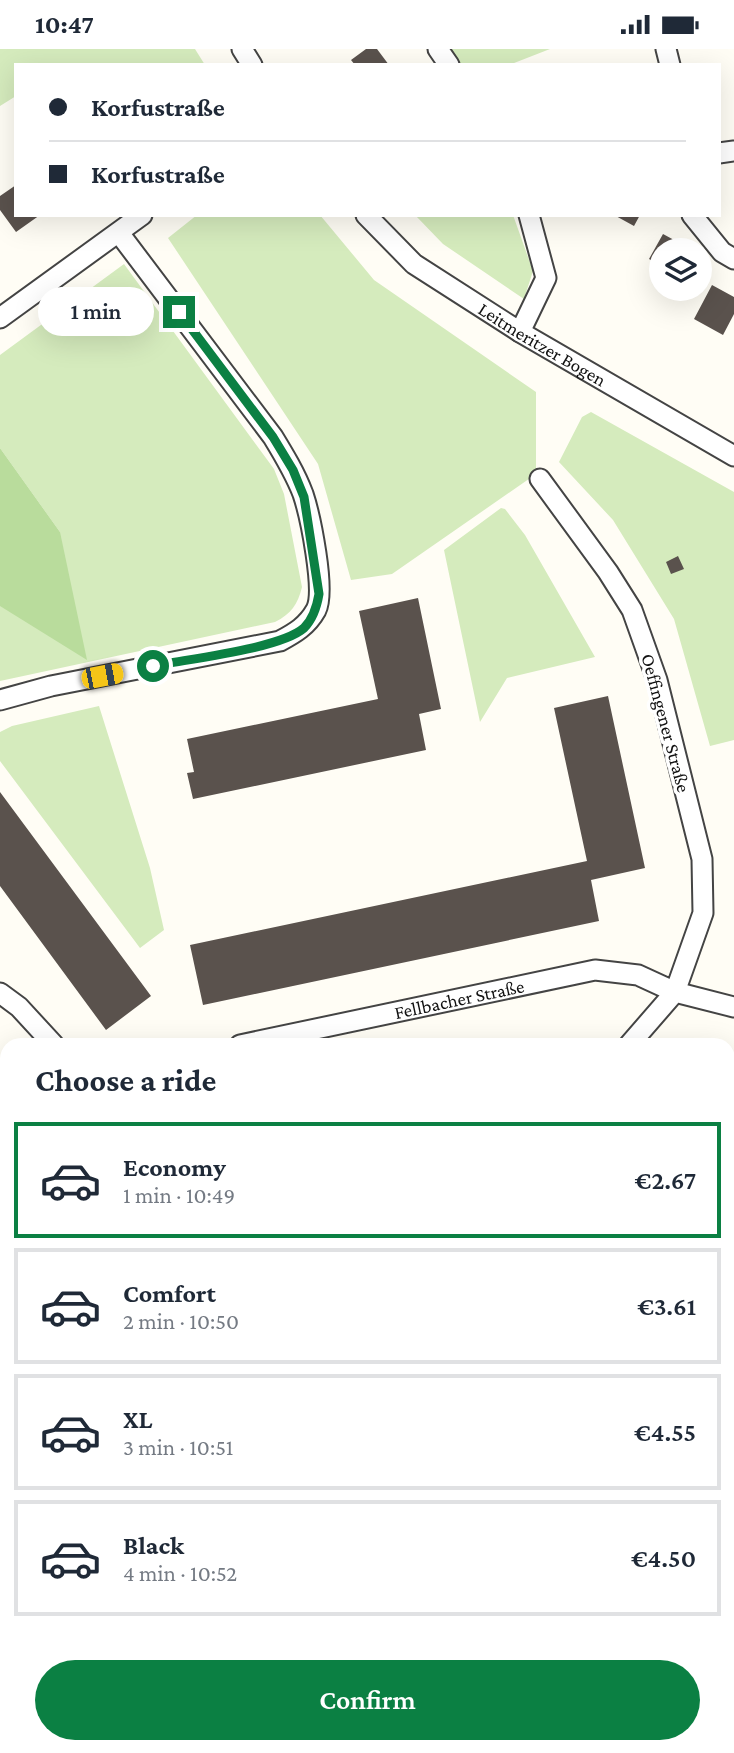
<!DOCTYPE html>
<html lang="en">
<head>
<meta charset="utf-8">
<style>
  body { margin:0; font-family:"Crimson Pro",serif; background:#f6f6f7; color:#1f2937; height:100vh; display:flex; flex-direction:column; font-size:26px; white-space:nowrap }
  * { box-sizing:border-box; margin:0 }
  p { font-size:23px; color:#747a83 }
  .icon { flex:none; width:38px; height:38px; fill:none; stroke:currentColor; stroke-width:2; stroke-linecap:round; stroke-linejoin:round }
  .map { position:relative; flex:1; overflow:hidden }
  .sheet { position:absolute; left:0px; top:989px; width:735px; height:716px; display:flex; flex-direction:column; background:#fff; border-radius:21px 21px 0 0; box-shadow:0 7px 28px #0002 }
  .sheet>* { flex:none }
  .hud { position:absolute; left:14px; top:14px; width:707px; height:154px; border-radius:0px; box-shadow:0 7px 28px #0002; display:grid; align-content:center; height:154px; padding:0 35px; background:#fff }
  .fabs { position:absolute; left:649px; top:189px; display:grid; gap:14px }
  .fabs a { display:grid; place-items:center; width:63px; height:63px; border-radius:50%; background:#fff; box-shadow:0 7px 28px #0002; font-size:35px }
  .end { position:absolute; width:32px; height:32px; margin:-16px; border:9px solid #0b8043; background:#fff; box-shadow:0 0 0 4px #fff }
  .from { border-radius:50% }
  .bubble { position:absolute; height:49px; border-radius:24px; background:#fff; box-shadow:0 7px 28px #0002; font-size:23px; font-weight:600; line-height:49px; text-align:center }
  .car { position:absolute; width:21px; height:42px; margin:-21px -10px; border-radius:9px; box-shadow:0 0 5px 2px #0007; background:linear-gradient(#f5c518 24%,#345 0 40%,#f5c518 0 76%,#345 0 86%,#f5c518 0) }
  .hud b { display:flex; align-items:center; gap:24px; height:66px; font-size:26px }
  .hud b+b { border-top:2px solid #e0e1e3 }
  .hud i { width:18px; height:18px; background:#1f2937 }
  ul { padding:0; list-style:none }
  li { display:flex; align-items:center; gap:21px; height:116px; margin:0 14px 10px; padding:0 21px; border:4px solid #e0e1e3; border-radius:0px }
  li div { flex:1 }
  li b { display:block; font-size:26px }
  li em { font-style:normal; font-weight:600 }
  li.active { border-color:#0b8043 }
  li>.icon { width:63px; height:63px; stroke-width:1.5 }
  h2 { padding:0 35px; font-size:32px; line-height:84px }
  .primary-button { display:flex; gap:14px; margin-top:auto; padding:14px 35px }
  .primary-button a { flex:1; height:80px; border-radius:42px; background:#0b8043; color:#fff; font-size:28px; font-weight:600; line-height:80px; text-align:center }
  .status { display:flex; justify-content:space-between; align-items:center; height:49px; padding:0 35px; background:#fff; direction:ltr }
  .status svg { height:19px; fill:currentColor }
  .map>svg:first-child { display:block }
</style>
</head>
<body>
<div class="status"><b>10:47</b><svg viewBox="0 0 49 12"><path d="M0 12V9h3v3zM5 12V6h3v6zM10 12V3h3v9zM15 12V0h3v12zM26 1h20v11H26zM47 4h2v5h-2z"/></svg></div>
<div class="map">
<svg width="734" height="1704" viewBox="0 0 734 1704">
  <rect width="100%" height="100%" fill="#fffdf5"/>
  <!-- green -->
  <path fill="#d5ebbd" d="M0,0H195L205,16H16V47L0,57Z
    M449,0H550L509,16H461Z
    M197,166H320L374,231L536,343V425L392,525L351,531L318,415L168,189Z
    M415,166H513L533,222L524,250L443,195Z
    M124,215L274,420L284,445L302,538C298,555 291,565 275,573L0,632V557L60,483L0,399V306Z
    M591,363L734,443V691L710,697L674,570L613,471L559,413L582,368Z
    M501,459L505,460L525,486L595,608L507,629L480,673L444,501Z
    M99,657L150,819L164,881L140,899L0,712V683L12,677Z
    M734,1365V1433L728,1422V1366Z
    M7,1391V1698H39V1704H0V1398Z"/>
  <!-- forest -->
  <path fill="#b9dc9c" d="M0,399L60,483L87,611L0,557Z"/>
  <!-- building -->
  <path fill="#5a524d" d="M366,0H377L389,16H355L351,11Z
    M16,136V166H40L16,183L0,161V147Z
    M614,166H640L634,177Z
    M663,185L687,198L685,201H662V217L649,210Z
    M712,236L734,248V265L723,286L694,270Z
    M678,507L684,520L671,525L666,513Z
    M418,549L441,660L419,665L426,701L193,750L187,724L194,723L187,690L378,650L359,562Z
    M608,647L645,819L591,831L599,872L203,956L190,896L587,812L554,659Z
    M0,743L151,947L106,981L0,837Z
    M734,1027V1072H733L728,1029Z
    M7,1217V1283L0,1284V1219Z
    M734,1651V1704H664L673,1698H728V1655Z
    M118,1698H152L143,1704H123Z
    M259,1698H278L269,1704H264Z
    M407,1698H452L444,1704H412Z
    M580,1698H614L606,1704H585Z"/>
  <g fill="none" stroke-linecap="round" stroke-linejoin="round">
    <defs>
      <path id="lane" d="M0,1078L7,1085"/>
      <g id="street">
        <path d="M242,0L252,16"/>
        <path d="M438,0L449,16"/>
        <path d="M666,0L670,16"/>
        <path d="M719,104L734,102"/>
        <path id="s1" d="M366,166L414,215L520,283L734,407"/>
        <path d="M692,166L722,203L734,210"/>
        <path d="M0,269L142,166"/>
        <path d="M520,283L546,229L529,166"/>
        <path d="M0,651L51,637L280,592C295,584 307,577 316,561C326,542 310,466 303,445C295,424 284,406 273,388L119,184"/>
        <path d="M0,944L19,958L54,996"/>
        <path id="s2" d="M240,996L595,921L638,926L675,943L703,864L702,810L657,631L632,561L608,523L540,430"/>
        <path d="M629,996L675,943L734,958"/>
        <path d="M0,1160L7,1156"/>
        <path d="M728,1260L734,1259"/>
        <path d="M728,1307L734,1305"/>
        <path d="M62,1698L66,1704"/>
        <path d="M516,1698L521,1704"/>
      </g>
    </defs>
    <!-- lane casing -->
    <use href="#lane" stroke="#444" stroke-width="13"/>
    <!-- street casing -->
    <use href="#street" stroke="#444" stroke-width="23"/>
    <!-- lane -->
    <use href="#lane" stroke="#fff" stroke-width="10"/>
    <!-- street -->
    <use href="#street" stroke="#fff" stroke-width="19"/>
  </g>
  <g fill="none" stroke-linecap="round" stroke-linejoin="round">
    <!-- route -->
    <path stroke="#0b8043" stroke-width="9" d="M153,617C187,610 280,600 304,579C313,570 317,557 319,545L304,448L293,421L273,388L179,263"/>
  </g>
  <g text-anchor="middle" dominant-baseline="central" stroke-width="7" stroke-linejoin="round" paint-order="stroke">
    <!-- street labels -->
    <g font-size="19" fill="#111" stroke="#fff">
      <text stroke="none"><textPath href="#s1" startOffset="220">Leitmeritzer Bogen</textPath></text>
      <text transform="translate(666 674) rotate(75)">Oeffingener Straße</text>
      <text stroke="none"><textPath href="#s2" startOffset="224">Fellbacher Straße</textPath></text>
    </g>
  </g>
</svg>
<div class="fabs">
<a><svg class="icon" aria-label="layers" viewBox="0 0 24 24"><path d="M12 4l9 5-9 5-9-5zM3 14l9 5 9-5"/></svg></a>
</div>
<i class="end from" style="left:153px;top:617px"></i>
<i class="end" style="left:179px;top:263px"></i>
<div class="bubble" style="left:38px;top:238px;width:116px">1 min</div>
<i class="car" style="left:102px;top:627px;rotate:79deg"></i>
<div class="hud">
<b><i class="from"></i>Korfustraße</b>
<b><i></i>Korfustraße</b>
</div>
<section class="sheet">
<h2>Choose a ride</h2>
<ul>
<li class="active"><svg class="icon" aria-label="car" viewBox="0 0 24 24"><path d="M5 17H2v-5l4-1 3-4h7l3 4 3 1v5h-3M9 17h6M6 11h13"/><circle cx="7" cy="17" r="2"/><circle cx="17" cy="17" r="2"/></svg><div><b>Economy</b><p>1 min · 10:49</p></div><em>€2.67</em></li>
<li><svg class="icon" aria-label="car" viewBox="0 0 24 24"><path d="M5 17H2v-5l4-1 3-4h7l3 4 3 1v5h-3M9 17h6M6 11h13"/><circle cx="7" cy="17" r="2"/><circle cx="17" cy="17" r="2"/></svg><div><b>Comfort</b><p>2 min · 10:50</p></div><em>€3.61</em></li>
<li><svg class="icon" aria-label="car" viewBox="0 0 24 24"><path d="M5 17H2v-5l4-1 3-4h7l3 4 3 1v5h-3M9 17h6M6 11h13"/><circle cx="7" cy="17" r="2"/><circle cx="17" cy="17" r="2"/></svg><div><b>XL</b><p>3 min · 10:51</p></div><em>€4.55</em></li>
<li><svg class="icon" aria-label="car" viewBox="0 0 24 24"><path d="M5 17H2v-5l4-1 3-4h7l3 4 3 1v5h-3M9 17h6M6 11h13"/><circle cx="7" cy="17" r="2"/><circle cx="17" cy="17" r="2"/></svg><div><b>Black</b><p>4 min · 10:52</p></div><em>€4.50</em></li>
</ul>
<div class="primary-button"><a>Confirm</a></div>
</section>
</div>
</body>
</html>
